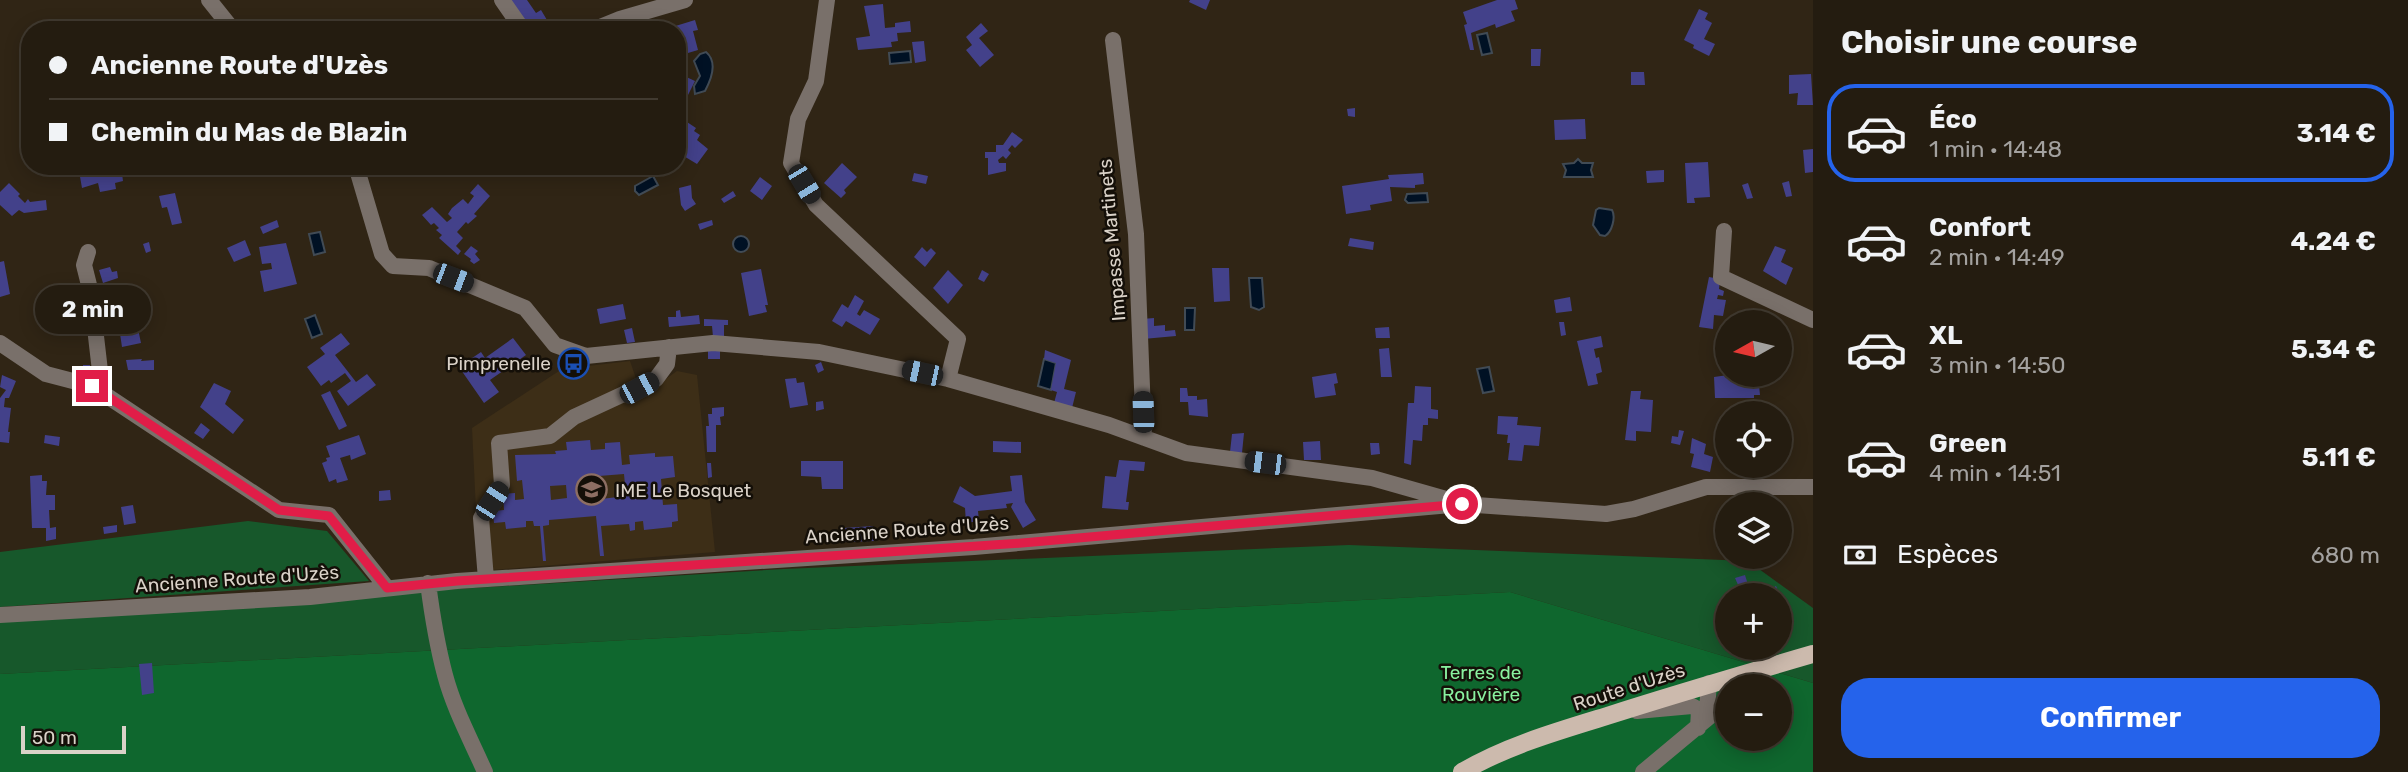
<!DOCTYPE html>
<html lang="fr">
<head>
<meta charset="utf-8">
<style>
  body { margin:0; font-family:Rubik,sans-serif; background:#2c2519; color:#f1f3f6; height:100vh; display:flex; flex-direction:column; font-size:26px; white-space:nowrap }
  * { box-sizing:border-box; margin:0 }
  p { font-size:23px; color:#a3a19f }
  .icon { flex:none; width:38px; height:38px; fill:none; stroke:currentColor; stroke-width:2; stroke-linecap:round; stroke-linejoin:round }
  .map { position:relative; flex:1; overflow:hidden }
  .sheet { display:flex; flex-direction:column; background:#241c10; width:595px }
  .sheet>* { flex:none }
  .guide { position:absolute; left:21px; top:21px; width:665px; height:154px; border-radius:28px; box-shadow:0 4px 18px #0003,0 0 0 2px #413a30; display:grid; align-content:center; height:154px; padding:0 28px; background:#241c10 }
  .needle { width:46px; rotate:262deg }
  .controls { position:absolute; left:1715px; top:310px; display:grid; gap:14px }
  .controls a { display:grid; place-items:center; width:77px; height:77px; border-radius:50%; background:#241c10; box-shadow:0 4px 18px #0003,0 0 0 2px #413a30; font-size:35px }
  .scale { position:absolute; left:21px; bottom:18px; width:105px; box-sizing:border-box; padding-left:7px; border:4px solid #dad2c8; border-top:0; font-size:19px; line-height:24px; white-space:nowrap; color:#dad2c8; -webkit-text-stroke:5px #140f08; paint-order:stroke }
  .end { position:absolute; width:32px; height:32px; margin:-16px; border:9px solid #e11d48; background:#fff; box-shadow:0 0 0 4px #fff }
  .from { border-radius:50% }
  .bubble { position:absolute; height:49px; border-radius:24px; background:#241c10; box-shadow:0 4px 18px #0003,0 0 0 2px #413a30; font-size:23px; font-weight:700; line-height:49px; text-align:center }
  .car { position:absolute; width:21px; height:42px; margin:-21px -10px; border-radius:9px; box-shadow:0 0 5px 2px #0007; background:linear-gradient(#222 24%,#8ab4d8 0 40%,#222 0 76%,#8ab4d8 0 86%,#222 0) }
  .guide b { display:flex; align-items:center; gap:24px; height:66px; font-size:26px }
  .guide b+b { border-top:2px solid #413a30 }
  .guide i { width:18px; height:18px; background:#f1f3f6 }
  ul { padding:0; list-style:none }
  li { display:flex; align-items:center; gap:21px; height:98px; margin:0 14px 10px; padding:0 14px; border:4px solid transparent; border-radius:28px }
  li div { flex:1 }
  li b { display:block; font-size:26px }
  li em { font-style:normal; font-weight:700 }
  li.selected { border-color:#2563eb }
  li>.icon { width:63px; height:63px; stroke-width:1.5 }
  h2 { padding:0 28px; font-size:32px; line-height:84px }
  .pay { display:flex; align-items:center; gap:18px; height:77px; padding:0 28px; font-size:26px }
  .pay p { margin-inline-start:auto }
  .action { display:flex; gap:14px; margin-top:auto; padding:14px 28px }
  .action a { flex:1; height:80px; border-radius:28px; background:#2563eb; color:#fff; font-size:28px; font-weight:700; line-height:80px; text-align:center }
  main { display:flex; flex:1; min-height:0 }
  .map>svg:first-child { display:block }
</style>
</head>
<body>
<main>
<div class="map">
<svg width="1813" height="772" viewBox="0 0 1813 772">
  <rect width="100%" height="100%" fill="#302515"/>
  <!-- built -->
  <path fill="#3d2e17" d="M630,361L642,396L677,371L697,375L715,552L479,571L472,428L562,369Z"/>
  <!-- green -->
  <path fill="#17582b" fill-rule="evenodd" d="M248,521L327,531L369,581L0,607V552Z
    M1349,545L1748,561L1813,608V683L1510,592L0,674V617L784,569ZM1727,595H1780V648H1727Z"/>
  <!-- forest -->
  <path fill="#0f672e" fill-rule="evenodd" d="M1510,592L1813,683V772H0V674ZM1727,686H1780V738H1727Z"/>
  <!-- water -->
  <path fill="#001124" stroke="#414b55" stroke-width="2" d="M1487,33L1492,53L1482,55L1477,35Z
    M910,51L911,62L890,64L889,53Z
    M706,52C718,62 712,78 705,91L695,94L694,86L700,76L694,61L700,54Z
    M1578,159L1582,163H1593L1591,170L1593,177H1564L1566,170L1563,164L1574,163Z
    M653,176L658,185L639,195L635,191V186Z
    M1427,193L1428,202L1408,203L1405,200L1407,194Z
    M1599,208L1612,210C1616,217 1612,232 1605,236L1600,235L1593,225L1596,210Z
    M320,232L325,252L314,255L309,234Z
    M733 244a8 8 0 1 1 16 0a8 8 0 1 1-16 0Z
    M1249,278H1262L1264,307L1259,310L1251,307Z
    M1185,308H1195L1194,330H1185Z
    M315,315L322,334L312,338L305,319Z
    M1044,359L1056,363L1051,390L1038,386Z
    M1489,367L1494,391L1483,393L1477,369Z"/>
  <!-- building -->
  <path fill="#43418a" fill-rule="evenodd" d="M509,0H527L536,13L541,10L553,30H529Z
    M1190,0H1210L1206,10L1189,2Z
    M1497,0H1515L1518,9L1511,11L1515,21L1496,28L1495,24L1471,33L1474,50H1470L1464,25L1467,24L1463,12Z
    M883,4L885,28L895,27V23L910,21L911,32L897,33L898,41L891,42L892,47L858,50L856,38L870,36L864,6Z
    M1699,9L1708,13L1705,19L1712,23L1704,39L1715,44L1709,56L1693,48L1694,45L1684,40Z
    M695,20L698,30L693,31L698,50L688,53L685,59L688,70L682,75L695,81L687,97L677,92V30H670L669,28Z
    M981,23L988,31L979,38L994,55L980,67L966,50L972,45L966,37Z
    M924,41L926,61L915,63L912,42Z
    M1531,49H1541L1540,66H1531Z
    M1631,72H1644L1645,85H1631Z
    M1811,74L1813,105H1797L1798,93L1789,94V75Z
    M1355,108V117L1348,116L1347,109Z
    M1585,119L1586,139L1555,140L1554,120Z
    M687,122L696,128L694,131L700,135L697,140L708,149L697,164L677,152V138Z
    M1012,132L1023,140L1015,148L1012,145L1008,150L1011,153L1006,159L1003,156L998,160L999,163H1006V171L988,175V158H985V152H996V145H1003Z
    M1813,149V172L1805,173L1803,150Z
    M1708,162L1710,197L1694,198L1695,203H1687L1685,163Z
    M842,163L857,177L844,190L846,193L841,198L824,183Z
    M92,166H121L123,181L115,183L116,189L100,192L98,183L82,188L79,171L92,169Z
    M141,166H147L151,173L143,175Z
    M1664,170V182L1647,183L1646,171Z
    M914,173L928,176L926,184L912,181Z
    M1423,173L1424,184L1415,185V188L1390,187L1392,201L1370,205L1371,210L1346,214L1342,186L1389,179L1388,175Z
    M760,177L772,186L762,200L750,191Z
    M1789,181L1792,196L1786,197L1782,183Z
    M9,183L20,194L18,196L25,203L28,199L30,202L46,200L47,210L24,213L19,210L12,216L0,205V192Z
    M1748,183L1753,198L1747,199L1742,185Z
    M478,184L490,196L474,214L477,216L468,224L466,222L457,232L463,238L456,246L461,251L458,255L439,238L442,235L436,230L439,228L434,223L431,225L422,215L432,207L447,222L452,218L448,214L452,208L463,199L468,204L474,196L470,193Z
    M691,185L692,198L696,204L685,211L681,205L679,188Z
    M733,191L736,196L724,203L721,199Z
    M175,193L182,223L172,225L167,207L162,208L159,196Z
    M277,220L279,227L263,234L260,227Z
    M712,220L713,225L700,230L698,224Z
    M1350,238L1374,242L1373,250L1348,246Z
    M245,240L251,255L234,262L227,248Z
    M149,242L151,251L146,253L143,244Z
    M286,243L297,284L264,292L260,271L272,269L271,263L262,264L259,247Z
    M471,246L478,251L475,254L480,260L474,264L470,261L471,259L464,254Z
    M1775,246L1786,250L1781,262L1793,268L1786,285L1763,271Z
    M922,247L927,252L931,248L936,253L925,267L914,257Z
    M4,261L10,294L0,297V262Z
    M110,267L112,272L117,271L118,278L103,283L99,270Z
    M1212,268H1229L1230,301L1214,302Z
    M761,269L768,305H765L767,312L749,316L741,273Z
    M948,270L963,285L948,304L933,288Z
    M982,270L989,274L984,282L978,279Z
    M1709,277L1720,279L1719,289L1724,291L1723,296L1718,295L1717,299L1726,300L1723,316L1714,315L1713,329L1699,327Z
    M55,292L64,293V298L77,301L75,331L67,330L68,321H55Z
    M855,295L864,301L857,314L860,316L864,310L880,319L870,335L846,321L842,327L832,321L842,304L848,308Z
    M1570,297L1572,311L1556,313L1554,300Z
    M145,298L148,314L141,316L142,323L137,324L141,343L122,347L119,327L127,326L124,311L131,310L129,301Z
    M623,304L626,319L600,324L597,309Z
    M680,310L681,317L699,315L700,324L669,327L668,317H676V311Z
    M1154,318V326L1165,325V331L1175,330L1176,336L1143,339L1142,319Z
    M704,319L728,320V325H724V336L713,337L712,326H704Z
    M1559,322H1564L1566,335L1561,336Z
    M1389,327L1390,338H1376L1375,328Z
    M632,328L635,342L627,343L624,330Z
    M341,333L350,344L335,355L356,382L367,374L376,385L348,406L337,391L351,381L345,373L331,383L329,380L321,386L307,367L325,354L320,348Z
    M1601,336L1603,347L1594,349L1596,358L1599,357L1602,372L1596,374L1598,384L1588,386L1577,341Z
    M513,338L526,355L490,380L499,392L484,403L459,367L481,352L485,358Z
    M1780,341L1791,344L1788,354L1780,352Z
    M720,347V359H708V348Z
    M1389,348L1392,377H1381L1379,349Z
    M1045,350L1071,360L1064,389L1076,392L1072,408L1054,403L1057,392L1051,390L1056,363L1044,359Z
    M142,359L141,361L154,360V370H128L126,360Z
    M821,362L824,370L818,373L815,365Z
    M83,365H90V374H83Z
    M1336,373L1338,383L1334,384L1336,395L1315,398L1312,377Z
    M1735,374L1758,375L1760,395H1754V398H1715L1714,377Z
    M2,375L16,381L9,398H5L4,407L11,408L8,432H10L9,443L0,442V398L6,390L0,387Z
    M796,378L797,383L804,382L808,405L790,408L785,379Z
    M214,383L231,391L225,404L244,420L233,434L200,407Z
    M1415,386L1431,387V409L1438,410V419L1428,418V425H1423L1422,441L1413,440L1411,465L1404,463L1408,403H1414Z
    M1180,388H1187L1188,396H1197V400L1207,399L1208,417L1189,415L1188,402H1180Z
    M330,391L347,426L339,430L321,395Z
    M1631,391H1641L1640,399L1653,400L1651,432L1636,431V441L1625,440Z
    M823,401L824,409L816,411V402Z
    M724,407V416L720,417L721,425H716V452H707L706,426H709L708,414H712V408Z
    M1498,416L1518,417L1517,425L1541,427L1539,446L1524,445L1522,461L1508,460L1510,443H1507L1508,435L1497,434Z
    M201,423L210,430L203,439L194,433Z
    M1679,430L1684,431L1680,445L1671,443L1672,436L1678,437Z
    M1244,433L1242,453L1230,452L1232,434Z
    M45,435L60,437L59,446L44,443Z
    M359,435L366,454L351,460L350,455L340,458L348,480L337,483L336,479L329,482L322,463L327,461L326,458L330,457L326,446Z
    M1692,438L1706,444L1704,454L1713,457L1710,472L1691,467L1694,454L1690,453Z
    M590,440L591,450L605,449V443L620,442L622,465L630,464L629,455L655,453V457L673,456L675,477L661,479L663,505L677,504L678,521L672,522V527L644,530L643,521L635,522V530L630,531L629,524L601,526L604,556H600L596,516L549,520V525L543,526L546,561H543L540,526H534L533,521H526V527L506,529L505,522L494,523L493,511L504,510L503,494L515,493V500L524,499L522,480L517,481L515,455L556,454L555,451L567,450L566,442ZM624,474L626,496L601,499L599,476ZM566,485L567,498L551,500L550,486Z
    M993,441L1021,442V453L993,452Z
    M1320,441L1321,460H1304L1303,442Z
    M1370,443H1379L1380,454L1371,455Z
    M1119,460L1145,462L1144,471L1130,470L1126,502H1129L1128,510L1102,508L1105,476L1116,477Z
    M801,461H843V489H822L821,477L801,476Z
    M707,463H711L712,477L708,478Z
    M42,475V481H47L46,495H55V510H49L50,528L56,527V539L46,541V528H32L30,476Z
    M1022,475L1025,502L1036,520L1023,528L1011,507L1013,503L1006,504L1007,508L978,511L979,521L966,523L965,508L953,502L960,486L975,496L1012,491L1010,476Z
    M390,490L391,500L379,501V491Z
    M133,505L136,523L124,525L121,507Z
    M117,525V532L104,534L103,527Z
    M873,526L874,541L844,542V528Z
    M1745,575L1751,594L1730,595L1729,591L1739,587L1735,578Z
    M1776,586L1780,595H1769L1766,592Z
    M152,663L154,693L142,695L139,664Z"/>
  <g fill="none" stroke-linecap="round" stroke-linejoin="round">
    <!-- minor -->
    <path stroke="#79706a" stroke-width="16" d="M209,0L233,30
      M502,0L523,30
      M827,0L816,81L798,119L791,163L816,205L958,339L948,379
      M593,30L620,19L685,0
      M1113,40L1136,234L1144,438
      M356,166L382,254L393,266L429,268L525,308L555,345L586,356L713,343L819,352L948,379L1109,425L1186,453L1372,478L1453,501
      M1724,231L1721,277L1813,320
      M88,252L84,265L91,293L100,371L92,386
      M0,343L46,374L92,386L279,510L329,515L387,588
      M486,579L481,518L502,485L499,443L550,436L574,417L656,379L667,364L669,347
      M428,583C432,614 437,645 445,675C454,709 471,740 485,772
      M0,615L310,597L457,581L974,547L1462,504L1606,514L1634,509L1706,487H1813
      M1637,711L1692,706L1699,710L1698,728
      M1701,723L1707,710L1709,683
      M1643,772L1727,702"/>
    <!-- major -->
    <path stroke="#ccbaad" stroke-width="18" d="M1462,772C1506,746 1558,731 1607,716C1675,694 1744,674 1813,654"/>
  </g>
  <g fill="none" stroke-linecap="round" stroke-linejoin="round">
    <!-- route -->
    <path stroke="#e11d48" stroke-width="9" d="M92,386L279,510L329,516L387,588L457,581L1022,543L1462,504"/>
  </g>
  <!-- icons -->
  <defs>
    <symbol id="bus-ring" viewBox="-11 -11 22 22"><circle r="9.5" fill="#140f08" stroke="#1a4fb4" stroke-width="1.5"/><path d="M-5-6H5V4H4V6H2V4H-2V6H-4V4H-5ZM-3.5-4V0h7V-4ZM-3.5 1.2v1.5H-2V1.2ZM2 1.2v1.5H3.5V1.2Z" fill="#1a4fb4"/></symbol>
    <symbol id="school-ring" viewBox="-11 -11 22 22"><circle r="9.5" fill="#140f08" stroke="#8d6e63" stroke-width="1.5"/><path d="M0-5L7-2L0 1L-7-2ZM-4 1L0 2.5L4 1V4Q0 6-4 4Z" fill="#8d6e63"/></symbol>
  </defs>
  <g fill-rule="evenodd">
    <use href="#bus-ring" x="556" y="346" width="35" height="35"/>
    <use href="#school-ring" x="574" y="472" width="35" height="35"/>
  </g>
  <g text-anchor="middle" dominant-baseline="central" stroke-width="5" stroke-linejoin="round" paint-order="stroke">
    <!-- street labels -->
    <g font-size="19" fill="#dad2c8" stroke="#140f08">
      <text transform="translate(1112 240) rotate(-95)">Impasse Martinets</text>
      <text transform="translate(907 530) rotate(-4)">Ancienne Route d'Uzès</text>
      <text transform="translate(237 579) rotate(-4)">Ancienne Route d'Uzès</text>
      <text transform="translate(1629 687) rotate(-18)">Route d'Uzès</text>
    </g>
    <!-- poi labels -->
    <g font-size="19" fill="#dad2c8" stroke="#140f08" text-anchor="end">
      <text x="551" y="363">Pimprenelle</text>
      <text x="615" y="490" text-anchor="start">IME Le Bosquet</text>
    </g>
    <!-- park labels -->
    <g font-size="19" fill="#89f19f" stroke="#140f08">
      <text x="1481" y="672">Terres de<tspan x="1481" dy="22">Rouvière</tspan></text>
    </g>
  </g>
</svg>
<div class="controls">
<a><svg class="needle" viewBox="-14 -14 28 28"><path d="M0-13l5 13h-10z" fill="#e53935"/><path d="M0 13l5-13h-10z" fill="#a3a19f"/></svg></a>
<a><svg class="icon" aria-label="locate" viewBox="0 0 24 24"><circle cx="12" cy="12" r="6"/><path d="M12 2v4M12 18v4M2 12h4M18 12h4"/></svg></a>
<a><svg class="icon" aria-label="layers" viewBox="0 0 24 24"><path d="M12 4l9 5-9 5-9-5zM3 14l9 5 9-5"/></svg></a>
<a>+</a>
<a>−</a>
</div>
<div class="scale">50 m</div>
<i class="end from" style="left:1462px;top:504px"></i>
<i class="end" style="left:92px;top:386px"></i>
<div class="bubble" style="left:35px;top:285px;width:116px">2 min</div>
<i class="car" style="left:804px;top:184px;rotate:149deg"></i>
<i class="car" style="left:453px;top:278px;rotate:111deg"></i>
<i class="car" style="left:922px;top:373px;rotate:282deg"></i>
<i class="car" style="left:639px;top:388px;rotate:62deg"></i>
<i class="car" style="left:1143px;top:412px;rotate:358deg"></i>
<i class="car" style="left:1265px;top:463px;rotate:277deg"></i>
<i class="car" style="left:492px;top:501px;rotate:33deg"></i>
<div class="guide">
<b><i class="from"></i>Ancienne Route d'Uzès</b>
<b><i></i>Chemin du Mas de Blazin</b>
</div>
</div>
<section class="sheet">
<h2>Choisir une course</h2>
<ul>
<li class="selected"><svg class="icon" aria-label="car" viewBox="0 0 24 24"><path d="M5 17H2v-5l4-1 3-4h7l3 4 3 1v5h-3M9 17h6M6 11h13"/><circle cx="7" cy="17" r="2"/><circle cx="17" cy="17" r="2"/></svg><div><b>Éco</b><p>1 min · 14:48</p></div><em>3.14 €</em></li>
<li><svg class="icon" aria-label="car" viewBox="0 0 24 24"><path d="M5 17H2v-5l4-1 3-4h7l3 4 3 1v5h-3M9 17h6M6 11h13"/><circle cx="7" cy="17" r="2"/><circle cx="17" cy="17" r="2"/></svg><div><b>Confort</b><p>2 min · 14:49</p></div><em>4.24 €</em></li>
<li><svg class="icon" aria-label="car" viewBox="0 0 24 24"><path d="M5 17H2v-5l4-1 3-4h7l3 4 3 1v5h-3M9 17h6M6 11h13"/><circle cx="7" cy="17" r="2"/><circle cx="17" cy="17" r="2"/></svg><div><b>XL</b><p>3 min · 14:50</p></div><em>5.34 €</em></li>
<li><svg class="icon" aria-label="car" viewBox="0 0 24 24"><path d="M5 17H2v-5l4-1 3-4h7l3 4 3 1v5h-3M9 17h6M6 11h13"/><circle cx="7" cy="17" r="2"/><circle cx="17" cy="17" r="2"/></svg><div><b>Green</b><p>4 min · 14:51</p></div><em>5.11 €</em></li>
</ul>
<div class="pay"><svg class="icon" aria-label="cash" viewBox="0 0 24 24"><path d="M3 7h18v10H3z"/><circle cx="12" cy="12" r="2"/></svg>Espèces<p>680 m</p></div>
<div class="action"><a>Confirmer</a></div>
</section>
</main>
</body>
</html>
